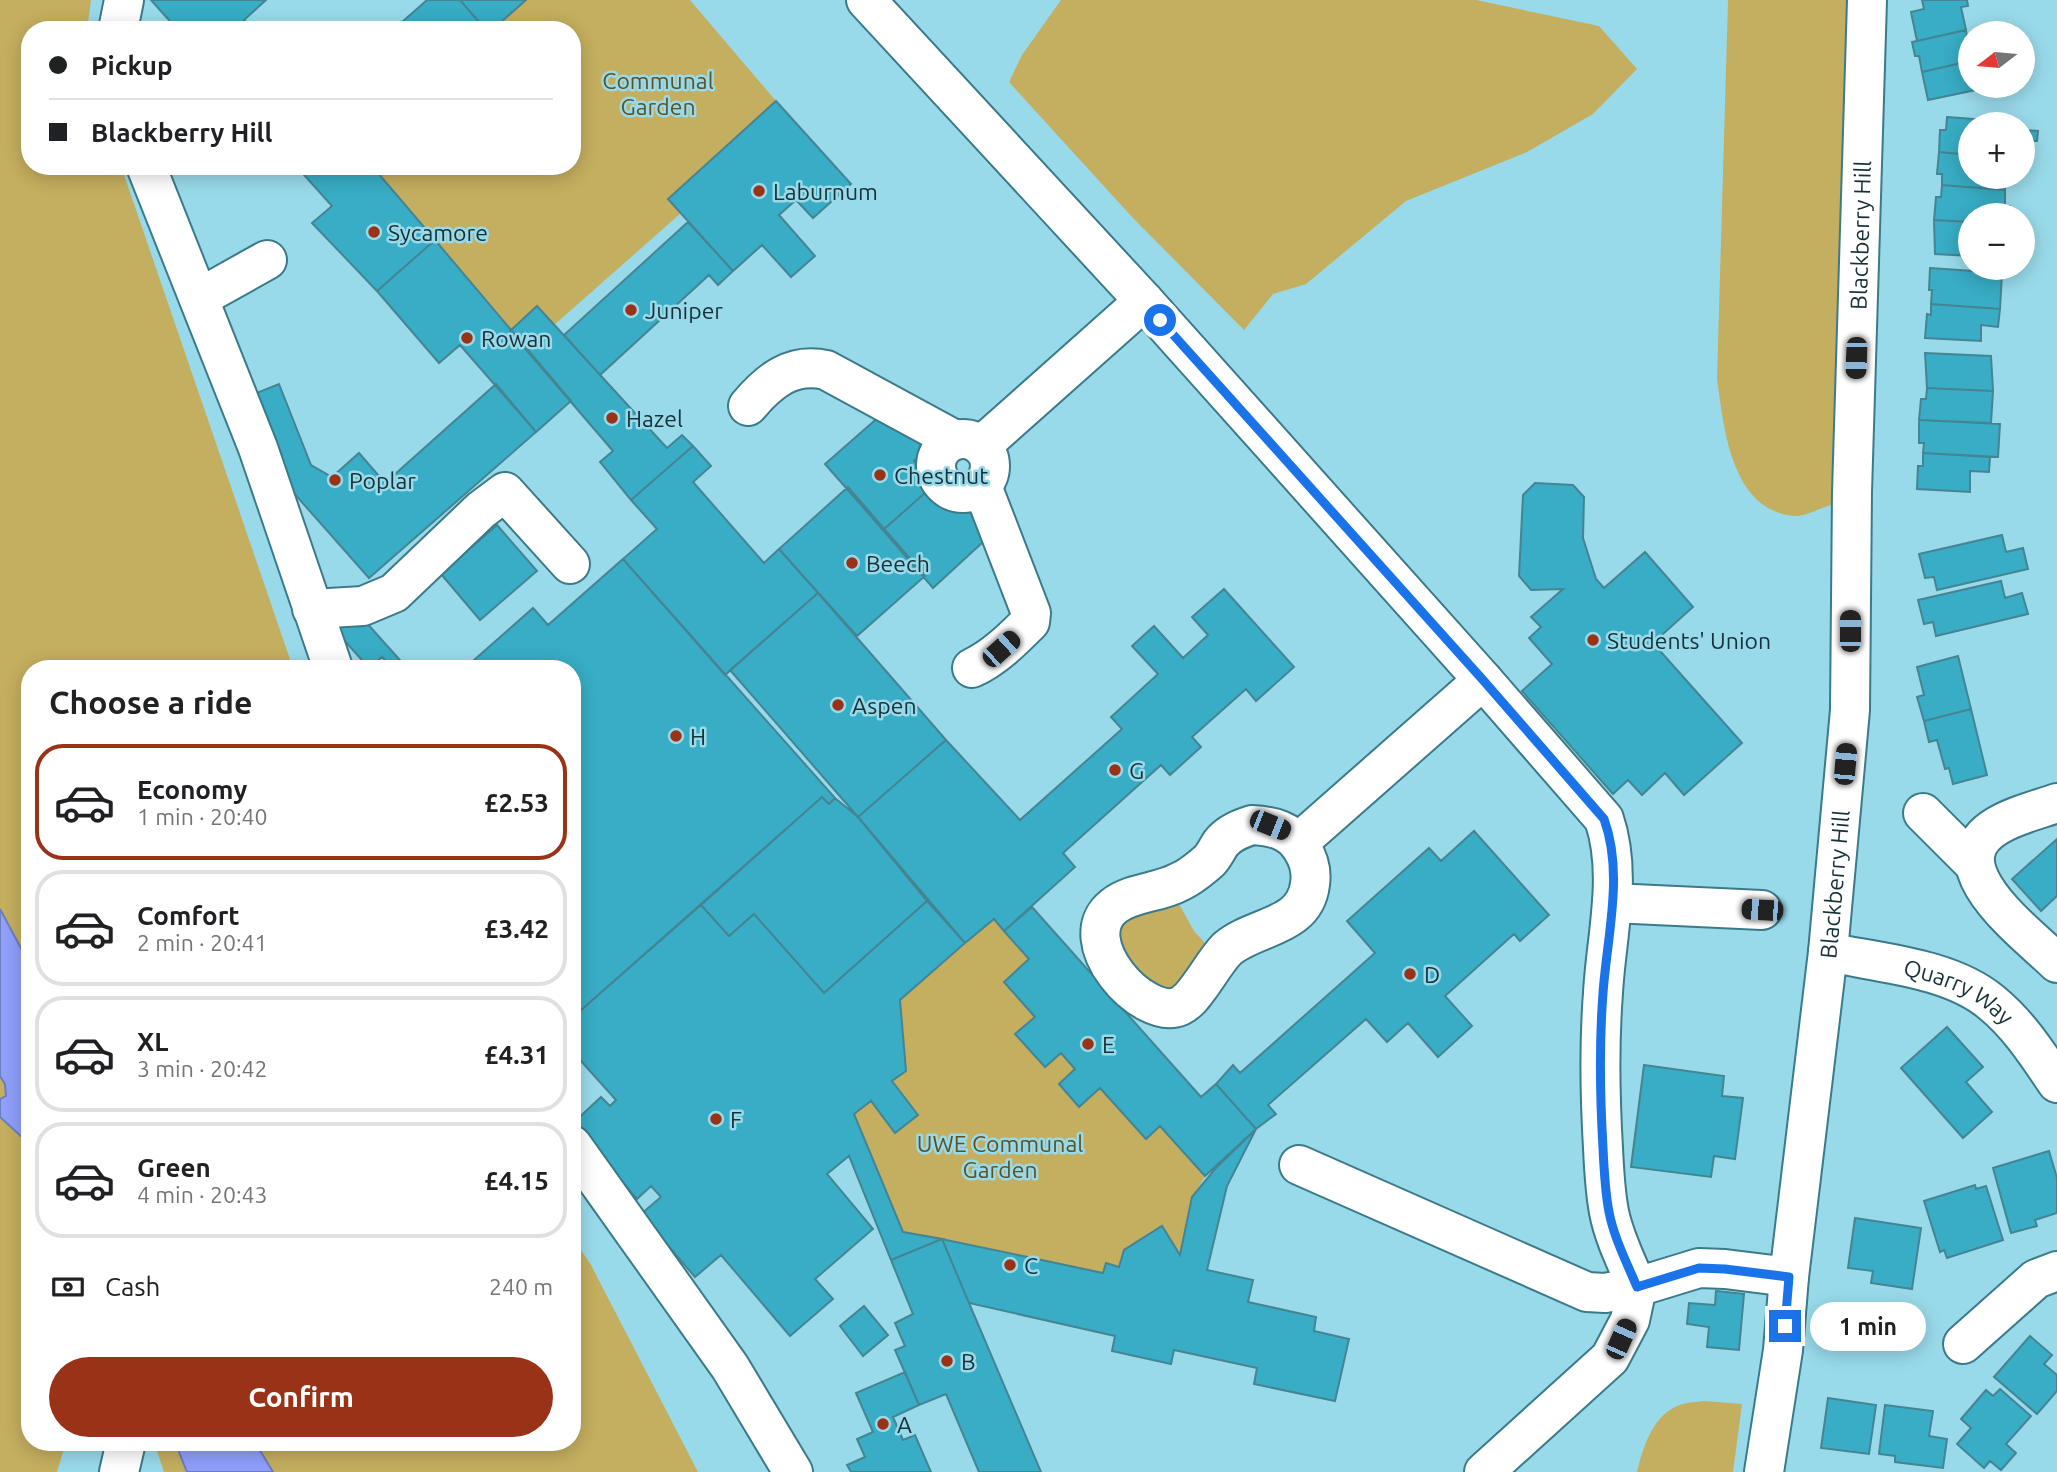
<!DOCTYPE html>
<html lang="en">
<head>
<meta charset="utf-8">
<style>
  body { margin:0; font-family:Ubuntu,sans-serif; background:#f2f2f2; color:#202124; height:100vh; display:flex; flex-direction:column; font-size:26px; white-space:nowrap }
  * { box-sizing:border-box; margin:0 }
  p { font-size:23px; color:#757577 }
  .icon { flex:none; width:38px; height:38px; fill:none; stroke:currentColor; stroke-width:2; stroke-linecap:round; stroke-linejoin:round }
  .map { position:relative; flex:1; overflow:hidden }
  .drawer { position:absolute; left:21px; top:660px; width:560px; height:791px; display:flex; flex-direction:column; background:#fff; border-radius:28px; box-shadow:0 4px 18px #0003 }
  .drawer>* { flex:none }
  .banner { position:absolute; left:21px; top:21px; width:560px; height:154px; border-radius:28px; box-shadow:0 4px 18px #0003; display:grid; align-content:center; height:154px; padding:0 28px; background:#fff }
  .needle { width:46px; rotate:254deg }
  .controls { position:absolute; left:1958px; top:21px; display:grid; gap:14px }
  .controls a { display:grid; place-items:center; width:77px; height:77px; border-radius:50%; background:#fff; box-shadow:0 4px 18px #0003; font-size:35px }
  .end { position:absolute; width:32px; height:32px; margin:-16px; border:9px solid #1a73e8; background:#fff; box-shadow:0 0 0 4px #fff }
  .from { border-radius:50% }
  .bubble { position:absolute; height:49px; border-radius:24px; background:#fff; box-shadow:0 4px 18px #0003; font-size:23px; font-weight:600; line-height:49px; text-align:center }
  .car { position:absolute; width:21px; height:42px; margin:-21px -10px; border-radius:9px; box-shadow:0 0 5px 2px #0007; background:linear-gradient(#222 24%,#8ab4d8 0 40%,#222 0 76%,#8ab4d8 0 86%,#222 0) }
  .banner b { display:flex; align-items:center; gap:24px; height:66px; font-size:26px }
  .banner b+b { border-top:2px solid #e0e0e0 }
  .banner i { width:18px; height:18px; background:#202124 }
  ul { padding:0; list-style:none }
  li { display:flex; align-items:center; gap:21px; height:116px; margin:0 14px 10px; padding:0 14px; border:4px solid #e0e0e0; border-radius:28px }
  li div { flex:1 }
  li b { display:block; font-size:26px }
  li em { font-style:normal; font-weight:600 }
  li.selected { border-color:#9a3218 }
  li>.icon { width:63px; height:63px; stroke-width:1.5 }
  h2 { padding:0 28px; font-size:32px; line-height:84px }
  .pay { display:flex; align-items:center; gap:18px; height:77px; padding:0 28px; font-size:26px }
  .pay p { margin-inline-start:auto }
  .action { display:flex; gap:14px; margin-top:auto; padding:14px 28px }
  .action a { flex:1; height:80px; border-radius:42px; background:#9a3218; color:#fff; font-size:28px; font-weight:600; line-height:80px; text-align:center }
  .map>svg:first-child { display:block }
</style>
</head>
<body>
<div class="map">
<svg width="2057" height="1472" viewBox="0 0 2057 1472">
  <rect width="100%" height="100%" fill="#99daea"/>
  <!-- green -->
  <path fill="#c4ae5f" d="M0,0H91L87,30H30V166H121L293,668H30V1442H66L57,1472H0Z
    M526,0H690L776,101L668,199L681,213L553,326L537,307L510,331L373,166H572V30H492Z
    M1061,0H1476L1599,26L1637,69L1593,114L1527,152L1406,201L1306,284L1273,294L1244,330L1132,217L1009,82L1022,55Z
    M1728,0H1851L1831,505C1820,508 1805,517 1794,516C1731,510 1724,428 1717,379Z
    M1175,897L1194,931L1214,953L1165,995L1127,969L1116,930L1123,919Z
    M994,919L1029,959L1004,981L1035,1017L1016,1035L1045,1067L1061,1053L1075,1069L1059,1084L1079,1106L1100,1088L1145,1139L1160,1126L1205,1176L1190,1203L1180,1255L1162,1226L1124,1250L1119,1267L1106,1263L1103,1273L903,1232L854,1114L871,1101L895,1133L918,1115L892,1081L906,1070L900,1000Z
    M572,1237L591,1265L698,1472H164L154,1442H572Z
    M1705,1401L1742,1404L1733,1472H1637C1643,1448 1652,1417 1677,1406C1685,1402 1697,1402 1705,1401Z"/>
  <!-- water -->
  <path fill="#8f9ffa" stroke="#6b7ec0" stroke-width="2" d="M0,909L30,965V1151L23,1138L0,1117V1099L6,1096L5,1084L0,1076Z
    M175,1442H255L273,1472H187Z"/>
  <!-- building -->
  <path fill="#38adc5" stroke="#458493" stroke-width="2" d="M151,0H266L244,20L253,30H174L176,28Z
    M427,0H460L486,30H393Z
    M460,0H526L492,30H486Z
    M1922,0H1967L1968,6L1961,7L1966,30L1917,41L1911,12L1924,9Z
    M1966,30L1970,61L1922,72L1919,56H1915L1912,42Z
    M1970,61V86H1995L1928,100L1922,72Z
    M776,101L851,184L813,218L796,200L779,215L815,256L791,277L762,245L733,271L668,199Z
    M1947,117L2012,122V124H1970V155L1939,152L1940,130H1946Z
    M2023,130L2038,131L2037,141H2023Z
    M1939,152L1970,155V177H2006L2005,190L1942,185V174H1937Z
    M296,166H372L435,240L377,291L312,223L332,206Z
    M1942,185L2005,190V206H2010L2014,210V215H1970V222L1934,220L1936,197H1941Z
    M1934,220L1970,222V256L1935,254Z
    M688,222L733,271L718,285L709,275L600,375L564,335Z
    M435,240L571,401L536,432L460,345L439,363L377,291Z
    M1930,268L2002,273L2000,309L1931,304L1932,290H1929Z
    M1931,304L2000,309L1998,327L1981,325V341L1925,338L1927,314L1931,315Z
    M537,306L667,448L682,435L693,446L631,500L600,462L613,451L510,331Z
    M1925,353L1991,356L1993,391L1927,388Z
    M279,384L311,465L332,477L359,453L385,483L496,384L536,432L369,578L292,491L254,394Z
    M1927,388L1993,391L1991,423L1919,420L1921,399H1926Z
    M889,408L926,451L914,461L934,485L883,530L825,464Z
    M1919,420L2000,424L1998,457L1923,453L1924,443H1919Z
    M693,446L711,466L693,482L764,563L779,549L818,593L725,675L623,559L657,529L631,500Z
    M1923,453L1990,457L1989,472L1970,471V492L1917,489L1918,466H1923Z
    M1535,483L1573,485L1584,497L1583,538L1596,579L1604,588L1645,552L1693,607L1653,643L1742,743L1684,795L1665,773L1642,795L1628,780L1613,794L1522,691L1552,664L1529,638L1541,627L1531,617L1563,589L1531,590L1519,576L1523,495Z
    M934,485L951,503L961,494L995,531L933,588L883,530Z
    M848,487L925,576L857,636L779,549Z
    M497,525L537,571L480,620L441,574Z
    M2002,535L2006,552L2023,548L2028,569L1937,590L1934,577L1925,578L1919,554Z
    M623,559L835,798L829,804L822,797L572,1018V668H465L533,608L548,625Z
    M2001,581L2005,598L2022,593L2028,614L1936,636L1933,622L1924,624L1918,600Z
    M1224,589L1294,667L1256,701L1246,689L1192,737L1201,747L1170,775L1161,765L1063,853L1075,867L1004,931L994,919L965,943L858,817L946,740L1020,820L1122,729L1111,717L1158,674L1132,646L1154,626L1183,658L1208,635L1192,617Z
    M818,593L946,740L858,817L730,670Z
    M356,611L407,668H392L382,657L369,668L335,630Z
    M1958,656L1971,709L1924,721L1917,697L1924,695L1917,667Z
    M1971,709L1987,775L1953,784L1949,768L1945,769L1937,740L1929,742L1924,721Z
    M822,797L829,804L835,798L858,817L927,901L824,993L754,914L729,936L701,905Z
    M1474,831L1549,915L1520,941L1514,934L1445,996L1472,1026L1438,1057L1408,1023L1387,1042L1366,1019L1268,1105L1276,1114L1256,1129L1216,1084L1233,1065L1240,1073L1375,953L1347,921L1429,848L1441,861Z
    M2057,839V896L2041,911L2012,879Z
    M927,901L965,943L900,1000L906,1071L892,1081L918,1115L895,1133L871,1101L854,1114L903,1232L942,1239L891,1260L849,1156L827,1174L873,1229L815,1279L833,1299L790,1336L721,1255L695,1277L641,1214L661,1197L651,1186L637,1199L572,1124L601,1097L610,1106L616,1100L572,1051V1018L701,905L729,936L754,914L824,993Z
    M1032,907L1201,1097L1216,1084L1256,1129L1205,1176L1160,1126L1146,1139L1100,1088L1079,1107L1059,1084L1075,1069L1061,1053L1045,1067L1015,1034L1035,1017L1004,982L1029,959L1004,931Z
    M1947,1027L1983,1067L1966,1082L1992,1112L1963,1138L1901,1068Z
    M1644,1065L1724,1076L1722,1096L1743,1098L1735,1159L1714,1156L1711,1177L1631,1167Z
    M1256,1129L1227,1186L1207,1270L1253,1280L1248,1302L1316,1317L1314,1331L1349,1339L1335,1401L1254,1384L1257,1368L1174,1350L1171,1364L1112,1351L1115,1336L969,1303L942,1239L1103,1273L1106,1263L1119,1267L1124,1250L1162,1226L1180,1255L1192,1197L1215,1169Z
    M2049,1151L2057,1178V1213L2035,1220L2037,1226L2011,1233L1993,1168Z
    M1975,1185L1976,1189L1986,1186L2003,1240L1947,1258L1944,1250L1940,1252L1924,1201Z
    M1855,1218L1921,1228L1912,1289L1871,1283L1873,1271L1848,1268Z
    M942,1239L969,1303L1041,1472H979L946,1394L919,1405L895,1350L905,1346L895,1323L913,1314L891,1260Z
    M1716,1291L1744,1294L1739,1350L1707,1347L1709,1327L1687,1324L1689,1303L1715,1305Z
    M864,1306L888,1335L863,1356L840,1326Z
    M2030,1336L2052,1355L2044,1364L2057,1375V1391L2037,1414L1994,1377Z
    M905,1372L919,1405L893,1417L903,1440L915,1435L931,1472H851L847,1465L865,1457L857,1439L873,1432L856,1393Z
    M2000,1389L2031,1416L2006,1444L2016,1453L2001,1470L1990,1461L1984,1468L1957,1444L1971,1428L1961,1419L1986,1390L1993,1396Z
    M1828,1398L1876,1405L1869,1454L1821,1448Z
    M1885,1405L1933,1411L1929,1436L1947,1439L1943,1468L1895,1462V1456L1879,1454Z"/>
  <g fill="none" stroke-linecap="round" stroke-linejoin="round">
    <defs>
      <g id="minor">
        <path d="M866,0L1144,301L1483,680L1604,819C1623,875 1606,936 1603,993C1599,1045 1600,1097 1603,1148C1604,1170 1605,1191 1609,1212C1614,1238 1627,1263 1637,1287L1605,1293L1587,1292L1299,1165"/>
        <path d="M118,30L124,0"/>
        <path d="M146,166L258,448L333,668"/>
        <path d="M199,298L267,260"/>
        <path d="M748,406C769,381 792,362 826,370L955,440"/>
        <circle cx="963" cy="466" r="27"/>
        <path d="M981,446L1144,301"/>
        <path d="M312,609L363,606L394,593L481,510L505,492L570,564"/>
        <path d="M972,668C994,658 1013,639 1030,622L1031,613L982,486"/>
        <path d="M2057,803C2037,810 2015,815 1997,826C1932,865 2028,934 2057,963"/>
        <path d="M1923,813L1974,864"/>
        <path d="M1252,825C1272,826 1291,830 1302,849C1309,860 1312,871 1310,884C1305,928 1255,925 1227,949C1218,958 1210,972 1202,983C1196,991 1190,1001 1180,1006C1143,1022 1070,940 1114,906C1132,892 1159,893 1179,882C1189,878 1201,868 1209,861C1214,856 1217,849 1221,843C1229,833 1240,829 1252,825Z"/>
        <path d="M1298,843L1483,680"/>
        <path d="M1612,903L1762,910"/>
        <path id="s1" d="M1828,952C1880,963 1951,968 1992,1003C2019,1025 2038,1055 2057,1083"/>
        <path d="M572,1145L730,1367L793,1472"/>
        <path d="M1963,1344L2036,1279L2057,1271"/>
        <path d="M119,1472L126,1442"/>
        <path d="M1484,1472L1610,1358L1630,1320L1637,1287L1699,1268L1725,1269L1789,1277"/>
        <path id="s2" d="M1764,1472L1783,1350L1789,1277L1828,952L1850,710L1852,492L1867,0"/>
      </g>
    </defs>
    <!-- minor casing -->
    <use href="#minor" stroke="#3b7a89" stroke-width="42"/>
    <!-- minor -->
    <use href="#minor" stroke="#fff" stroke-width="38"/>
  </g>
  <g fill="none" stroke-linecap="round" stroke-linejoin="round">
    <!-- route -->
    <path stroke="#1a73e8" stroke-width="9" d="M1160,320L1483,680L1604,819C1624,874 1607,936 1603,993C1599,1045 1600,1097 1603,1148C1604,1170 1605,1191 1609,1212C1614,1238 1627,1263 1637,1287L1699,1268L1725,1269L1789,1277L1785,1326"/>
  </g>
  <!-- markers -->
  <g fill="#9a3218" stroke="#99daea" stroke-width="2.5">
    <circle cx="759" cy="191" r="7"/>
    <circle cx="374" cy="232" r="7"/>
    <circle cx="631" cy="310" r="7"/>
    <circle cx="467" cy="338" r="7"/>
    <circle cx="612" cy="418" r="7"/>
    <circle cx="880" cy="475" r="7"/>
    <circle cx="335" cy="480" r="7"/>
    <circle cx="852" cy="563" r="7"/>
    <circle cx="1593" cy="640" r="7"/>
    <circle cx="838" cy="705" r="7"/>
    <circle cx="676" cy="736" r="7"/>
    <circle cx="1115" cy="770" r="7"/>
    <circle cx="1410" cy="974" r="7"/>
    <circle cx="1088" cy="1044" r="7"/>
    <circle cx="716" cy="1119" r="7"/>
    <circle cx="1010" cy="1265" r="7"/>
    <circle cx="947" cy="1361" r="7"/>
    <circle cx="883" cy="1424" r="7"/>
  </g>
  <g text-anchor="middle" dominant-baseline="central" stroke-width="5" stroke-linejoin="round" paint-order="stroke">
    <!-- park labels -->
    <g font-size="23" fill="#5e5225" stroke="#99daea">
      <text x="658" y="80">Communal<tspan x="658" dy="26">Garden</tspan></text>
      <text x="1000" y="1143">UWE Communal<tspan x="1000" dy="26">Garden</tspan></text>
    </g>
    <!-- poi labels -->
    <g font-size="23" fill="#173138" stroke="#99daea" text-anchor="start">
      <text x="773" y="191">Laburnum</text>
      <text x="388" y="232">Sycamore</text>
      <text x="645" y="310">Juniper</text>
      <text x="481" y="338">Rowan</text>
      <text x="626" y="418">Hazel</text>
      <text x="894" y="475">Chestnut</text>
      <text x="349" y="480">Poplar</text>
      <text x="866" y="563">Beech</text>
      <text x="1607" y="640">Students' Union</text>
      <text x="852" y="705">Aspen</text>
      <text x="690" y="736">H</text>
      <text x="1129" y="770">G</text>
      <text x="1424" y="974">D</text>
      <text x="1102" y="1044">E</text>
      <text x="730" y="1119">F</text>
      <text x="1024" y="1265">C</text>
      <text x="961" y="1361">B</text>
      <text x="897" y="1424">A</text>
    </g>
    <!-- street labels -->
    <g font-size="23" fill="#173138" stroke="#99daea">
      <text stroke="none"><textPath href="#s2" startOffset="1242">Blackberry Hill</textPath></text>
      <text stroke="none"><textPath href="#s2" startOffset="592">Blackberry Hill</textPath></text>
      <text stroke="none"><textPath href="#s1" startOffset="138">Quarry Way</textPath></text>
    </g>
  </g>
</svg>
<div class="controls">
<a><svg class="needle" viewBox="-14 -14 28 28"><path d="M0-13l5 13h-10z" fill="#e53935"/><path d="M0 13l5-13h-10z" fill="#757577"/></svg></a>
<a>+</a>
<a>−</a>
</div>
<i class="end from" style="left:1160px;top:320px"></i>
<i class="end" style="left:1785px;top:1326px"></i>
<div class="bubble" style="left:1810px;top:1302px;width:116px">1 min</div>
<i class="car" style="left:1856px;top:358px;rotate:182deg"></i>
<i class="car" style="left:1850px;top:631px;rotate:0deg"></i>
<i class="car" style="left:1001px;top:649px;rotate:48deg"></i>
<i class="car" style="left:1845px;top:764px;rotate:5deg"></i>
<i class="car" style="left:1270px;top:825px;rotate:112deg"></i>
<i class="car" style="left:1762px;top:910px;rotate:273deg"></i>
<i class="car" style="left:1621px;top:1339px;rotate:24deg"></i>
<div class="banner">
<b><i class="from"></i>Pickup</b>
<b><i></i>Blackberry Hill</b>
</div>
<section class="drawer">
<h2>Choose a ride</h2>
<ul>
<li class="selected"><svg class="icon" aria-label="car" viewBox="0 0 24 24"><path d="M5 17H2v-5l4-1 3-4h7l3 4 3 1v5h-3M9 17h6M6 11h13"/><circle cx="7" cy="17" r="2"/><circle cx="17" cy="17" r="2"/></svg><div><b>Economy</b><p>1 min · 20:40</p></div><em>£2.53</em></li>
<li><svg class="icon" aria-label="car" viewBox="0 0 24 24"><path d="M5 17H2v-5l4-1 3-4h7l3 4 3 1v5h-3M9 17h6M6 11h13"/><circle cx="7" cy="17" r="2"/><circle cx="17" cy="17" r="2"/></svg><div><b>Comfort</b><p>2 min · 20:41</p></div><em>£3.42</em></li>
<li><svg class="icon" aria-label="car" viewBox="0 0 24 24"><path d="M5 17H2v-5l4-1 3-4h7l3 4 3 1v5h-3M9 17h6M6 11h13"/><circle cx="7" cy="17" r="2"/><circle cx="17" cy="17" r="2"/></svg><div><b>XL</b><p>3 min · 20:42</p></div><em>£4.31</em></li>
<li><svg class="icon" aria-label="car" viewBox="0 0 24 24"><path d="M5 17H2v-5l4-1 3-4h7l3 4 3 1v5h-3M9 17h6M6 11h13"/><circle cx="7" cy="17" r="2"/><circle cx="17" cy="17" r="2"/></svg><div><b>Green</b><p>4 min · 20:43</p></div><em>£4.15</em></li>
</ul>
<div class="pay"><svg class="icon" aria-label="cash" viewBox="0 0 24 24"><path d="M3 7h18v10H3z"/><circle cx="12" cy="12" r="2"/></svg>Cash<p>240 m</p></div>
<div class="action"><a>Confirm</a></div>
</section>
</div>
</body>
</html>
